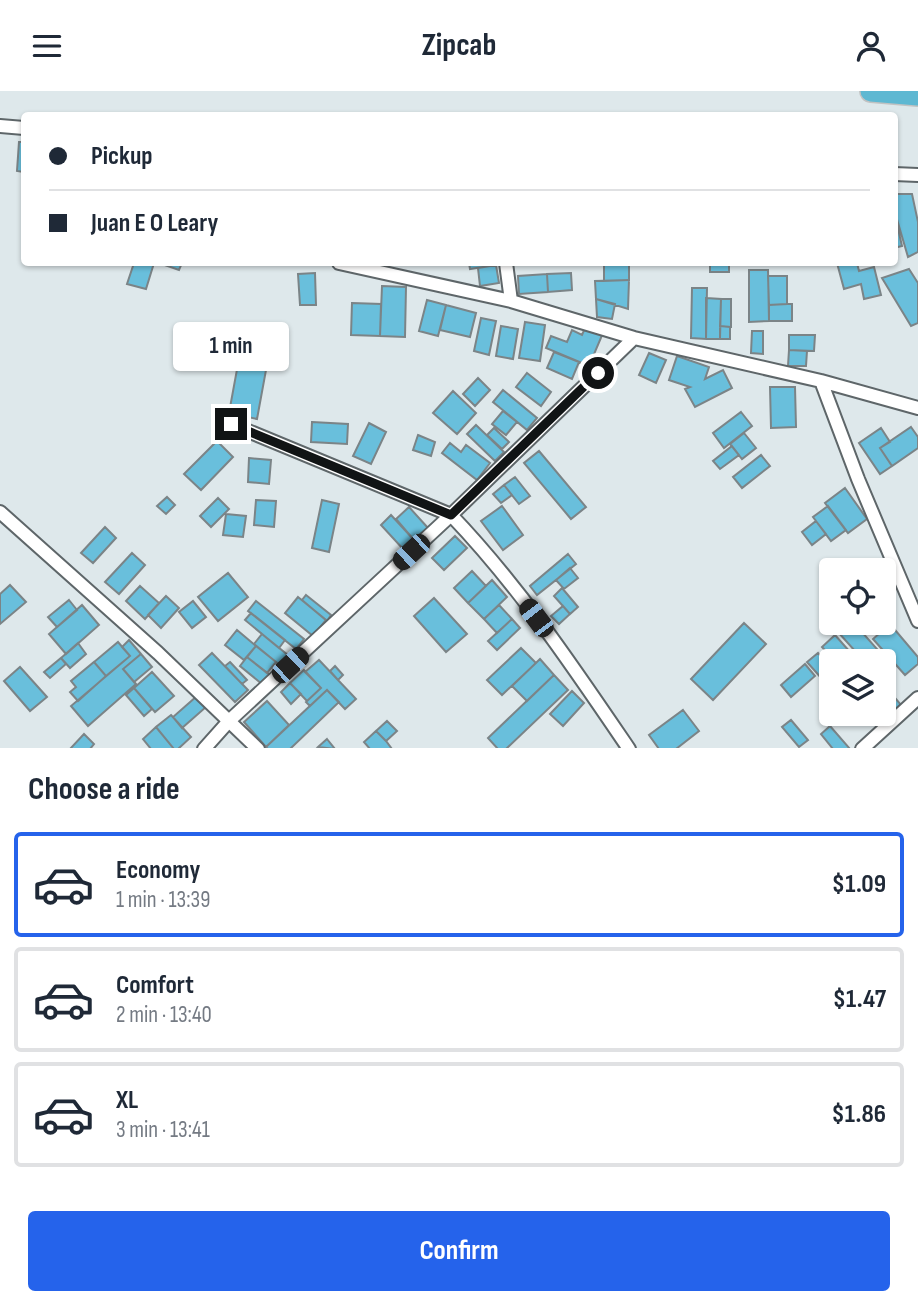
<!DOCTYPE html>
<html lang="en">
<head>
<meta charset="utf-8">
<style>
  body { margin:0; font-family:"Sofia Sans Condensed",sans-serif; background:#f2f2f3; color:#1f2937; height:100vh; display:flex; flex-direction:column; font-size:26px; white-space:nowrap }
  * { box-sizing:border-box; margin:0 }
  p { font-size:23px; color:#747a83 }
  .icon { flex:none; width:38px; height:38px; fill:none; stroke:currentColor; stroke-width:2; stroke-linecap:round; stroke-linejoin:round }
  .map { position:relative; height:657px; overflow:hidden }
  .sheet { display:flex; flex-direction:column; background:#fff; flex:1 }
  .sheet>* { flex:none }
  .hud { position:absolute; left:21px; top:21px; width:877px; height:154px; border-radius:7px; box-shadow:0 2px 5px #0004; display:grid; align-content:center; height:154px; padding:0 28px; background:#fff }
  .buttons { position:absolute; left:819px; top:467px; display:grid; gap:14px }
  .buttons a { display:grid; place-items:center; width:77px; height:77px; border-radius:7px; background:#fff; box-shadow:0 2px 5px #0004; font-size:35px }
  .end { position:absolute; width:32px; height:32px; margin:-16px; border:9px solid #111415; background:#fff; box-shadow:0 0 0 4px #fff }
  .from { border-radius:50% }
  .bubble { position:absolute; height:49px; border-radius:7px; background:#fff; box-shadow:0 2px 5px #0004; font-size:23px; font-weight:700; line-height:49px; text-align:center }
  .car { position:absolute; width:21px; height:42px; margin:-21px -10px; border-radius:9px; box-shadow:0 0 5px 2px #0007; background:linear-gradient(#222 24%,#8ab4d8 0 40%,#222 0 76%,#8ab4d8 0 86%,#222 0) }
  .hud b { display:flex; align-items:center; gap:24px; height:66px; font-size:26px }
  .hud b+b { border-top:2px solid #e0e1e3 }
  .hud i { width:18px; height:18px; background:#1f2937 }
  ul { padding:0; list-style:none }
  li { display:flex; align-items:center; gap:21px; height:105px; margin:0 14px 10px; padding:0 14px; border:4px solid #e0e1e3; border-radius:7px }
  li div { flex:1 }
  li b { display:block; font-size:26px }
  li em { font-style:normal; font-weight:700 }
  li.active { border-color:#2563eb }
  li>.icon { width:63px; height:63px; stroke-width:1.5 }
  h2 { padding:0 28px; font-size:32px; line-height:84px }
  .action { display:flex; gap:14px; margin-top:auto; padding:14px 28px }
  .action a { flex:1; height:80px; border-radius:7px; background:#2563eb; color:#fff; font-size:28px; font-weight:700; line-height:80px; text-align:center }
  header { display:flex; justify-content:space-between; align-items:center; height:91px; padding:0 28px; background:#fff; font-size:32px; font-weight:700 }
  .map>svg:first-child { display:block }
</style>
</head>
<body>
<header><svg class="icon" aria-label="menu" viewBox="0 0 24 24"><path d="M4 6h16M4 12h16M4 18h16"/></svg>Zipcab<svg class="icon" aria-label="person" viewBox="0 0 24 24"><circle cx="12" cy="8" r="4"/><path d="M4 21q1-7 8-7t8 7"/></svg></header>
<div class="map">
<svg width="918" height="658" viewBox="0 0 918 658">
  <rect width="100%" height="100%" fill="#dee8eb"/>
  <!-- building -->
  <path fill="#69bfdc" stroke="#7b8487" stroke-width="2" d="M19,51H24V81L17,80Z
    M894,103H912L918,131V161L908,166L894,118Z
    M894,120L902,155L894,157Z
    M134,172H154L146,198L127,193Z
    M159,172H182L179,179Z
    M469,172H496V174L470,178Z
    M710,172H729V181H710Z
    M837,172H857L859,180L874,176L881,204L864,208L861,193L844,198Z
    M629,173V189L604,190V174Z
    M496,174L499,192L480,195L478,177Z
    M909,178L918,192V232L911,235L882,187Z
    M749,179H768L769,230L749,231Z
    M315,182L316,214H300L298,183Z
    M571,182L572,199L548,201L547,183Z
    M547,183L548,201L519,203L518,185Z
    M768,185H787V213L769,214Z
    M629,189L628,218L596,208L595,190Z
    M382,195L406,196L405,246L380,245Z
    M692,197H707L706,248L691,247Z
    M706,207L721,208L720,248H706Z
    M596,208L615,213L612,228L597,226Z
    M721,208H731V236L720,235Z
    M427,209L446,214L438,245L419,240Z
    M352,212L381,213L380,245L351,244Z
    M787,213H792V230H769V214Z
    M446,214L476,222L470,246L440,239Z
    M481,227L496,230L489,264L474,260Z
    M525,231L545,234L540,270L519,267Z
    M501,235L518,238L513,268L496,265Z
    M586,235L603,242L589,275L546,257L551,245L567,251L572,239L582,244Z
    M720,235L730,236V248H720Z
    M752,240H763V263L751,262Z
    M789,244H815L814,260L789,259Z
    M789,259L807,260L806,275H788Z
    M554,261L579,271L572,288L547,277Z
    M649,262L666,269L656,292L639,284Z
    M677,265L709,276L705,288L723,279L732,297L695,316L685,298L690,296L669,289Z
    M238,273L266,279L257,328L229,322Z
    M527,282L551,301L541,315L516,296Z
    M478,287L490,299L475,315L463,303Z
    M770,296H795L796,336L771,337Z
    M503,299L537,327L527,339L493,311Z
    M453,300L476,322L457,343L433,322Z
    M503,320L517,331L506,344L492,333Z
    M741,321L752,335L724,357L713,342Z
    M312,331L348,333L347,353L311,351Z
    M369,332L386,341L371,373L353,365Z
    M476,334L504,361L495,370L467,343Z
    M911,336L918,346V357L892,375L880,357Z
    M494,337L509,351L502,358L487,344Z
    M881,337L890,351L880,357L892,375L880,383L859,352Z
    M744,342L756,357L742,368L730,353Z
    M418,344L435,351L431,365L413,359Z
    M217,350L233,366L201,399L184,383Z
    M450,352L461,361L466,354L490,372L477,389L442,362Z
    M732,355L739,364L720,378L713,370Z
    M539,360L586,416L571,428L524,372Z
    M761,364L770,375L742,397L733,386Z
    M249,367L271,369L269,393L248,391Z
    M515,386L530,405L519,413L504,394Z
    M504,394L512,404L501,412L493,403Z
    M845,397L867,428L848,442L825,412Z
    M167,406L175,414L166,423L157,415Z
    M218,407L229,418L211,436L200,425Z
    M256,409L276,410L274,436L254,434Z
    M322,409L339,413L329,461L312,457Z
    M502,415L523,444L503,459L481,430Z
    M828,415L846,439L831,450L813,426Z
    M409,416L428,437L414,449L396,428Z
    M226,423L246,425L243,446L223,444Z
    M391,424L414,449L404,459L381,434Z
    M816,430L826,443L812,454L802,441Z
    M105,436L116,447L93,472L81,462Z
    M455,445L467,457L444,479L432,467Z
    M132,462L145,474L119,503L105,491Z
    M568,463L576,473L537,504L530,495Z
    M570,477L578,487L564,498L556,489Z
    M472,480L486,495L468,512L454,497Z
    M228,482L248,506L218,530L198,506Z
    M492,489L507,506L484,528L468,512Z
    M10,494L26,511L0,533V503Z
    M140,495L159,512L145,528L126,510Z
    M562,497L578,516L570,523L554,505Z
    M306,504L331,524L327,530L302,509Z
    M166,505L179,517L161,537L148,524Z
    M298,506L326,529L313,545L285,522Z
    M434,507L467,543L446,561L414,525Z
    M69,509L77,519L57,536L48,526Z
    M193,510L206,526L192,537L179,521Z
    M256,510L304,548L296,558L248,520Z
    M82,514L99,534L66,563L49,543Z
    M499,514L512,528L497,542L484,528Z
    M563,515L570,523L559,533L551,525Z
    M251,522L285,549L279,557L245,529Z
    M512,528L520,537L497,559L488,550Z
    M744,532L766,553L713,609L691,588Z
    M848,532H854L877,558L863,569L838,541Z
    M890,533L918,566V573L905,584L873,548Z
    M237,539L256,555L244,569L225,554Z
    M262,543L289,565L281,575L254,553Z
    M835,544L858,570H835L822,556Z
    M129,549L141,563L123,578L136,593L88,635L71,615L130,565L122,556Z
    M118,551L130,565L106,585L94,571Z
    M78,552L86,563L70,577L61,567Z
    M256,555L276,571L267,582L247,566Z
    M521,557L536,572L502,604L487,589Z
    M212,562L248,599L235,611L199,574Z
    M818,562L831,577V598L807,571Z
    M141,563L152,576L134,591L123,578Z
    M247,566L270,584L262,593L240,575Z
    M61,567L66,573L50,587L44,581Z
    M540,568L554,584L527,610L512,595Z
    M319,569L356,608L345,618L327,599L310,615L306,611L321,597L305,581Z
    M94,571L106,585L78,610L70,601L76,596L71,590Z
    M230,571L247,589L242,593L225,575Z
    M805,573L815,585L791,606L781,594Z
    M335,575L343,584L338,589L330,580Z
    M20,576L47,606L30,620L4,590Z
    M304,579L321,597L307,610L290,592Z
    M152,581L174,605L155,621L134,597Z
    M554,584L568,599L506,658H498L488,647Z
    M290,592L301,603L291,613L281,601Z
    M884,594L902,615L887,627L883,623Z
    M134,597L152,618L144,625L126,604Z
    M327,599L339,611L290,658H268L266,656Z
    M572,600L584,612L563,635L550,623Z
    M197,605L206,616L182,637L173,626Z
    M267,610L289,634L266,656L244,631Z
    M683,619L699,640L676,658H659L649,644Z
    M171,624L191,646L178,658H174L156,636Z
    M791,629L808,649L799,656L782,636Z
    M387,630L397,640L386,650L376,640Z
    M830,635L850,658H833L821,643Z
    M156,636L174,658H151L143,648Z
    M376,640L386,650L392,658H370L364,651Z
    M84,643L94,653L90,658H70Z
    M327,648L335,658L318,656Z"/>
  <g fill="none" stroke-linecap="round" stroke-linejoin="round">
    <defs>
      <path id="minor" d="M0,35L24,37
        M894,83L918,84
        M339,172L511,210L634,247L821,290L918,317
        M506,172L511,210
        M821,290L858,388L918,530
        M231,333L451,424C519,495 574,577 629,658
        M0,421L158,562L258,658
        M204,658L229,630L451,424L634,247
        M862,658L918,607"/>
      <path id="trunk" d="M871,0L918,4"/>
    </defs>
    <!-- minor casing -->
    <use href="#minor" stroke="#5e6669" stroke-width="16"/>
    <!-- trunk casing -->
    <use href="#trunk" stroke="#c1c2c2" stroke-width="24"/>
    <!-- minor -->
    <use href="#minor" stroke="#fff" stroke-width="12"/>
    <!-- trunk -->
    <use href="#trunk" stroke="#5eb8d2" stroke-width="21"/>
  </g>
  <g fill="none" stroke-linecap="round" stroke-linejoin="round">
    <!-- route -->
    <path stroke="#111415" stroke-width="9" d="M231,333L451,424L598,282"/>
  </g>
</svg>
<div class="buttons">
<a><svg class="icon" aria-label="locate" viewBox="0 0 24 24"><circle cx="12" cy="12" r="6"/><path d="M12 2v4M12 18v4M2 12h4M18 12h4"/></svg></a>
<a><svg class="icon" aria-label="layers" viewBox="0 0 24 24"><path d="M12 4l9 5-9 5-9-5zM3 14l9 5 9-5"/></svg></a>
</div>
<i class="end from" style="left:598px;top:282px"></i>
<i class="end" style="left:231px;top:333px"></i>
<div class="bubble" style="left:173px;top:231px;width:116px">1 min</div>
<i class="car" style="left:411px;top:461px;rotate:227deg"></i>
<i class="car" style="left:536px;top:527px;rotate:323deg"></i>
<i class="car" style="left:290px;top:574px;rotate:47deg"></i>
<div class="hud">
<b><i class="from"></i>Pickup</b>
<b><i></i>Juan E O Leary</b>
</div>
</div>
<section class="sheet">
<h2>Choose a ride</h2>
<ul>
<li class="active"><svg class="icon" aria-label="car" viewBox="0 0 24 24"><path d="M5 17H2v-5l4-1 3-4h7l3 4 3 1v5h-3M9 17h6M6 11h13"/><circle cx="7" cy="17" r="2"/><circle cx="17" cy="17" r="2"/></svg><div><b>Economy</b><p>1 min · 13:39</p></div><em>$1.09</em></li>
<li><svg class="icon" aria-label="car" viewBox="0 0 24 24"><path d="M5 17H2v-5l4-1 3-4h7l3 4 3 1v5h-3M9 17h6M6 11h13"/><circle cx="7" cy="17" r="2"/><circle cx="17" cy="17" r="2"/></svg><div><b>Comfort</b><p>2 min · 13:40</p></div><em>$1.47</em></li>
<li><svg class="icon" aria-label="car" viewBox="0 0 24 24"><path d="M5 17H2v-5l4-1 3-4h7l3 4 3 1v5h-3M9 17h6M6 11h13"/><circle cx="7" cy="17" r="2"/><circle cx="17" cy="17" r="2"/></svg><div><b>XL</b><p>3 min · 13:41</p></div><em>$1.86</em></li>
</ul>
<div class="action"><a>Confirm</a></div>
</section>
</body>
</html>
